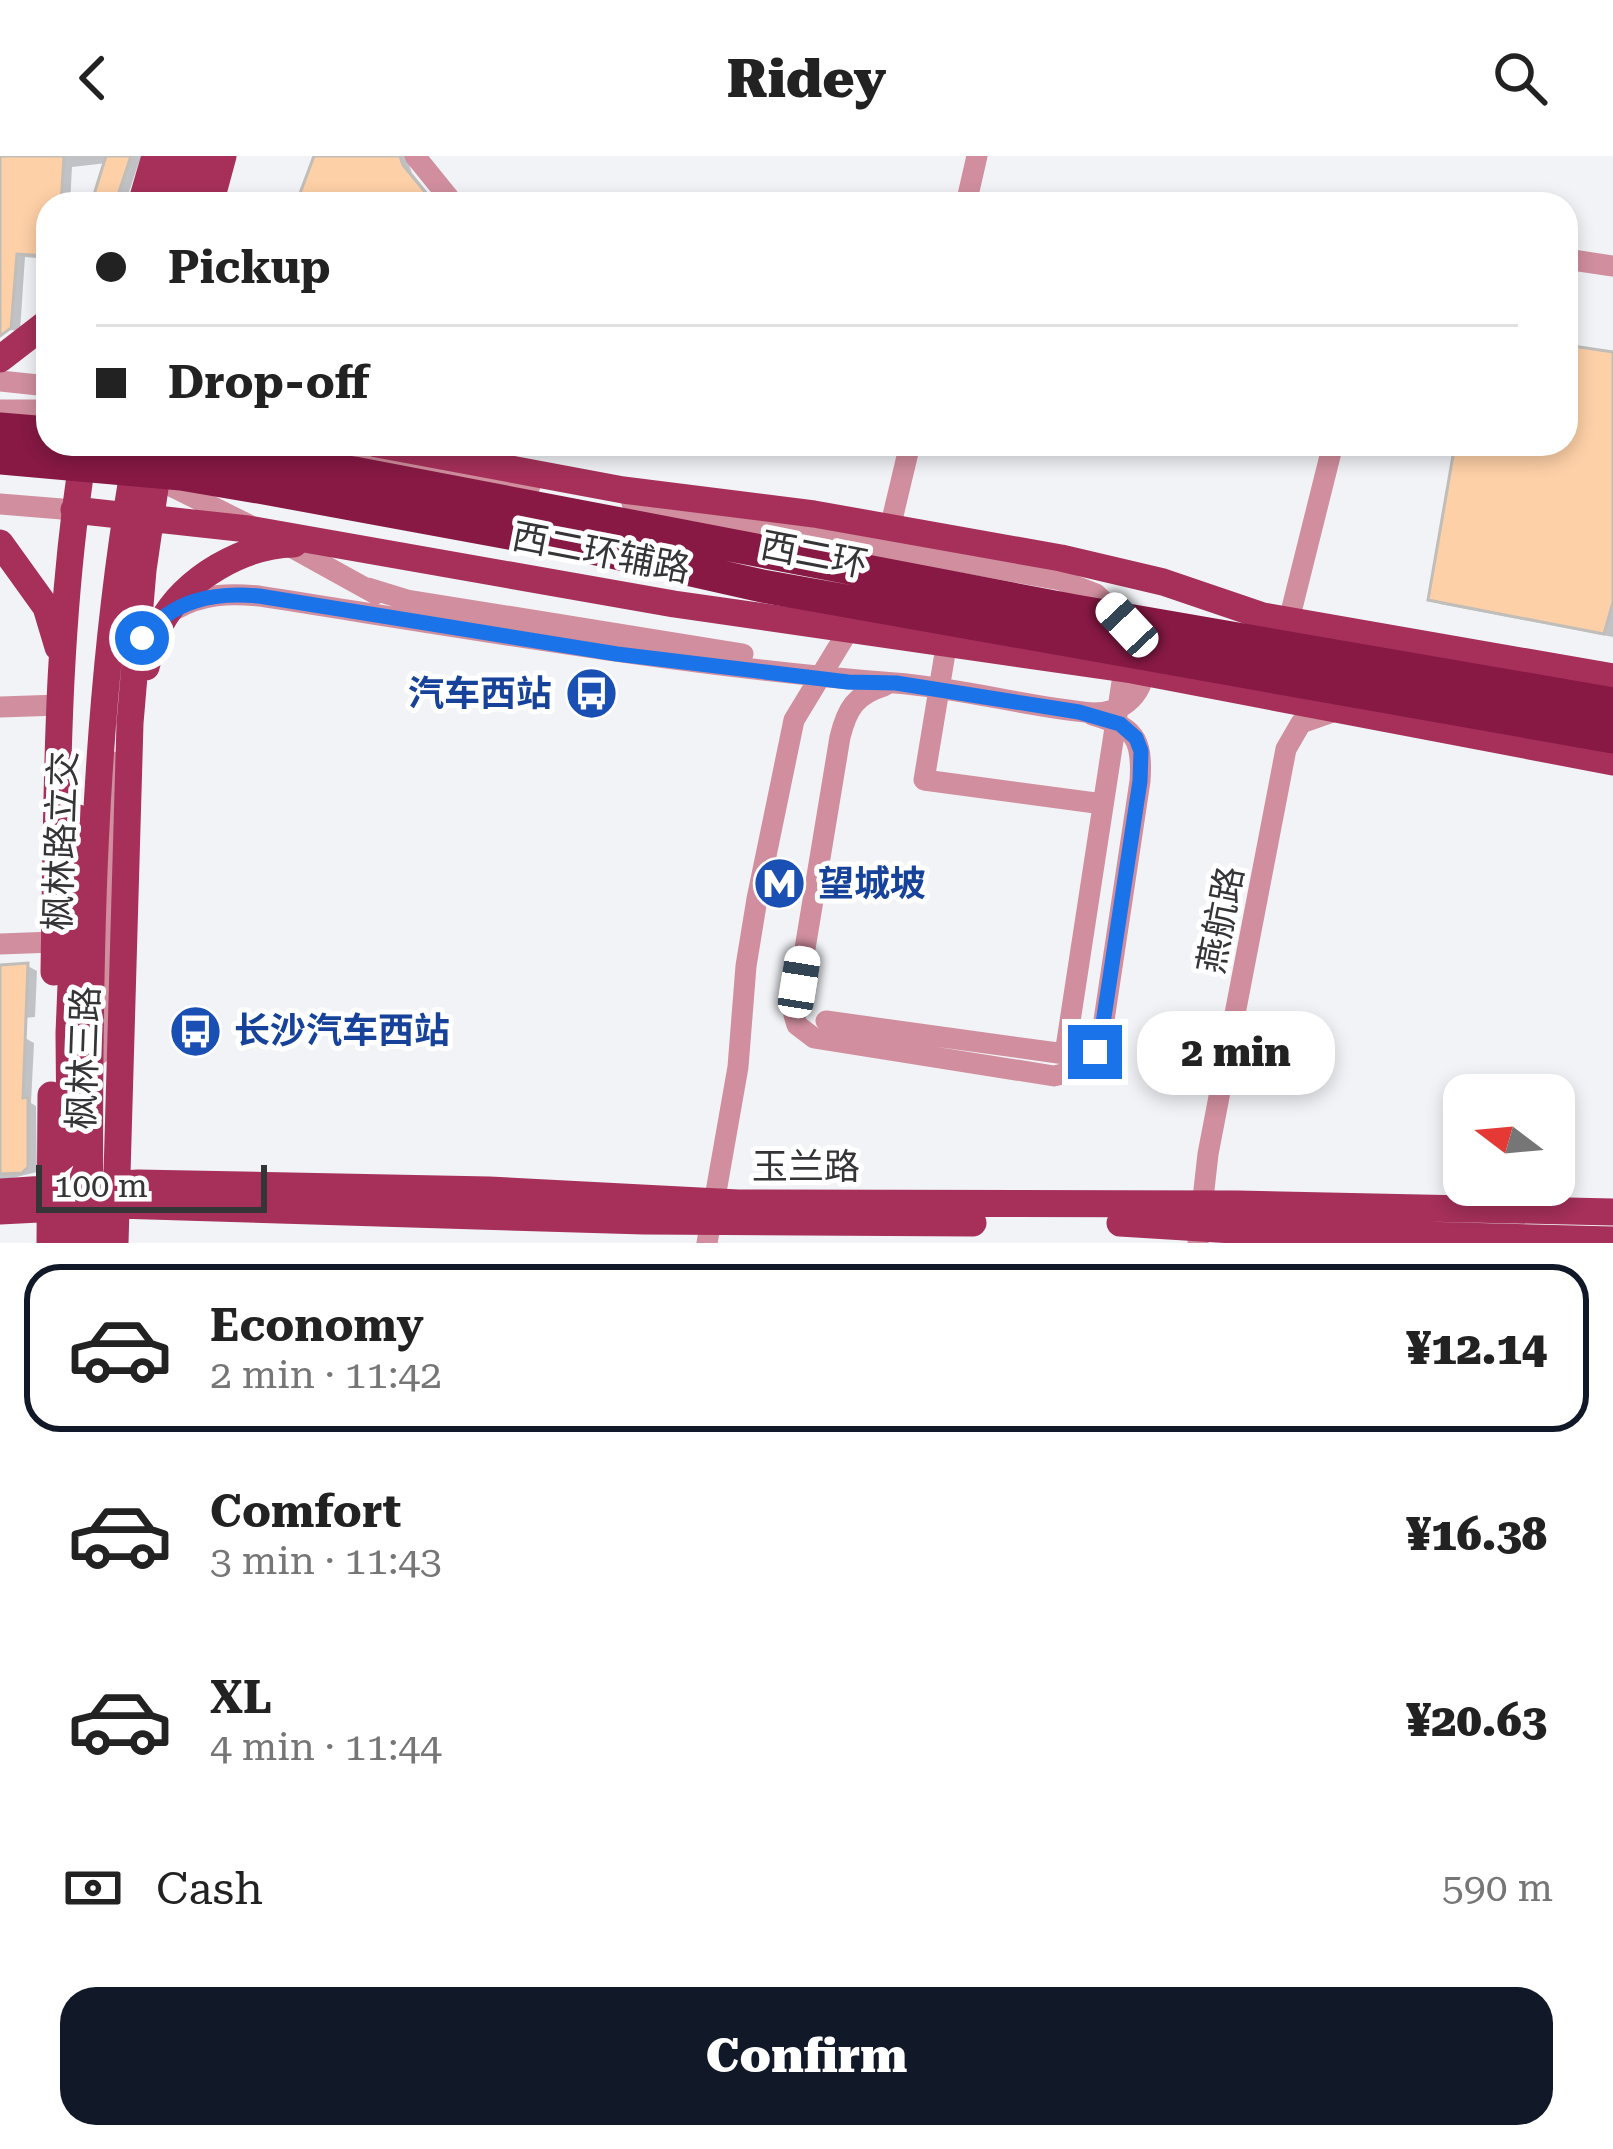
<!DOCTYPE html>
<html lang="en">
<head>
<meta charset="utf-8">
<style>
  body { margin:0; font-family:"Roboto Serif","Noto Sans SC",serif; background:#f6f6f6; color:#222; height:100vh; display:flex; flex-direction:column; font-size:45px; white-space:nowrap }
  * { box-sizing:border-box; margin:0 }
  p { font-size:39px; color:#767676 }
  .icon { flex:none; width:66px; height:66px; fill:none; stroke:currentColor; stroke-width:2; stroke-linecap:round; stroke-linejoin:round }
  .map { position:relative; height:1087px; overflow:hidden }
  .side { display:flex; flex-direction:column; background:#fff; flex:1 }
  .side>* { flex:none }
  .guide { position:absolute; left:36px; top:36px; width:1542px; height:264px; border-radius:36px; box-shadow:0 6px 18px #0003; display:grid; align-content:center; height:264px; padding:0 60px; background:#fff }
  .needle { width:78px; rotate:286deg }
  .tools { position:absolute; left:1443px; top:918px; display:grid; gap:24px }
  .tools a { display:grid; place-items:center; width:132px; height:132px; border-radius:24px; background:#fff; box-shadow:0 6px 18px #0003; font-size:60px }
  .scale { position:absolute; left:36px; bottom:30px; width:231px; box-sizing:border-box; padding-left:12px; border:6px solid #353537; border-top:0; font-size:33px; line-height:42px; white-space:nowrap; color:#353537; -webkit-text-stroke:9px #fff; paint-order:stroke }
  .end { position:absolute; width:54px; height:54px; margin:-27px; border:15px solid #1a73e8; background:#fff; box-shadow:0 0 0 6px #fff }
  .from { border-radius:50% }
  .bubble { position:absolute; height:84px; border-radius:36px; background:#fff; box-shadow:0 6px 18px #0003; font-size:39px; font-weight:800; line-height:84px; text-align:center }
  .car { position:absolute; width:36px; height:72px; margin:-36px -18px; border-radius:15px; box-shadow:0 0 9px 3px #0007; background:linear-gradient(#fff 24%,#345 0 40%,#fff 0 76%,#345 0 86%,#fff 0) }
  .guide b { display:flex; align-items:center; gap:42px; height:114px; font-size:45px }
  .guide b+b { border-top:3px solid #e0e0e0 }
  .guide i { width:30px; height:30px; background:#222 }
  ul { padding:21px 0 0; list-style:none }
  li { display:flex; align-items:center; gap:36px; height:168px; margin:0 24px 18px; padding:0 36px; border:6px solid transparent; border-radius:36px }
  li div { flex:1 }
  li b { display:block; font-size:45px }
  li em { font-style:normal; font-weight:800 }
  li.on { border-color:#111827 }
  li>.icon { width:108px; height:108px; stroke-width:1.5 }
  .pay { display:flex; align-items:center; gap:30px; height:132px; padding:0 60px; font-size:45px }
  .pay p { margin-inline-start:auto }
  .cta { display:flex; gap:24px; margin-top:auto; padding:24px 60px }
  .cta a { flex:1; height:138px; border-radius:36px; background:#111827; color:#fff; font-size:48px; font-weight:800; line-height:138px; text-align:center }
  header { display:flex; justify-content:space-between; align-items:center; height:156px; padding:0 60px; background:#fff; font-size:54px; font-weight:800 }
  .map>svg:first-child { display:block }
</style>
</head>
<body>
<header><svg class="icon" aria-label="back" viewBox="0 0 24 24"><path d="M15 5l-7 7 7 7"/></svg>Ridey<svg class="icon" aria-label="search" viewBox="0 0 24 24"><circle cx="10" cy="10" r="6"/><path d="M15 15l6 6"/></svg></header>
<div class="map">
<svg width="1613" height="1087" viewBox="0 0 1613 1087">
  <rect width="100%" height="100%" fill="#f1f3f7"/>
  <!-- shadow -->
  <path fill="#0003" d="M0,0H141L125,48H94L107,7L72,11L70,48H48V103L25,101L20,175L0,173Z
    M317,0H406L412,17L437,48H299Z
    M1566,192L1613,199V481L1440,448L1431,443L1460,288H1566Z
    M28,810L37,815L35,861L1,864L0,824Z
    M25,882L34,887L31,947L36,950L37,1016L0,1025V885Z"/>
  <!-- building -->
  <path fill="#fdd0a7" stroke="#c1beba" stroke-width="3" d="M0,0H64L61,48H48V100L17,98L11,172L0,180Z
    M106,0H131L115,48H91Z
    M314,0H400L403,9L435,48H296Z
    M1566,189L1613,196V446L1604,478L1428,444L1455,288H1566Z
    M28,807L23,942L28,941V1011L22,1017L0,1018V809Z"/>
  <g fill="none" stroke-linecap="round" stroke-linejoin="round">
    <!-- minor -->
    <path stroke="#d08e9e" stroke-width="21" d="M415,0L454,48
      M966,48L977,0
      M1566,103L1613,110
      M0,225L48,230
      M0,254H48
      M292,288L530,330
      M165,327L249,369
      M632,347L1060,424L1096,438L1121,462
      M0,348L74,354
      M890,372L910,288
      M282,386L376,438
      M368,432L407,444L743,498
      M176,453C203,438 229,437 259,440C470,473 681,510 895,527C962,532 1027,551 1094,557C1125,557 1146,536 1144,505
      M1289,464L1333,288
      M947,485L924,624L1103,648
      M884,530C855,539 847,553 840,581L794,859L797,869L814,882L1054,920C1077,916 1091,905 1101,884L1140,625C1143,581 1134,571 1092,559
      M0,551L60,549
      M0,788L54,786
      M826,865L1065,898L1124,513
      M99,898L109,836L113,606
      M707,1087L738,911L746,810L757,743L794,564L848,475
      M1198,1087L1208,998L1286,593L1301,567L1335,555"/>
    <!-- major -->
    <path stroke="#a6305a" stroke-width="27" d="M141,48L155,0
      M168,48L180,0
      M188,48L202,0
      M210,48L223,0
      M0,203L48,166
      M377,288L623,334L814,358L1061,402L1163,426L1263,460L1613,521
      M74,354L248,373L674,448L1132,514L1613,606
      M0,387L46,451L58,491
      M146,511C150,497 154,480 161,467C186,422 243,389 294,388
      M54,816C57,640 56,462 85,288
      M0,1036L138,1027L489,1034L738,1047L1238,1048L1613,1056
      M0,1055L117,1049L644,1065L973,1067
      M1120,1067L1233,1074L1613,1084
      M50,1087L51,939
      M71,1087L69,877L78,662
      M90,1087C88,820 90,551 138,288
      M115,1087L130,567L143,414L160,298"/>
    <!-- highway -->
    <path stroke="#871944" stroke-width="33" d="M0,273L48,277
      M164,288L354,317L1075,455L1613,548
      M0,302L181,318L264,332L602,394L762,430L1613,581"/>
  </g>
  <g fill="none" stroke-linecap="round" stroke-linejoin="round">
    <!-- route -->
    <path stroke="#1a73e8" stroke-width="15" d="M142,482C173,444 212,436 259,440L617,498L848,526L896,527L1079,556L1120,568L1136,582L1141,595L1140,625L1102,874L1095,896"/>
  </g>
  <!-- icons -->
  <defs>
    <symbol id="bus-disc" viewBox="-11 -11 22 22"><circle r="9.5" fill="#1a4fb4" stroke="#fff"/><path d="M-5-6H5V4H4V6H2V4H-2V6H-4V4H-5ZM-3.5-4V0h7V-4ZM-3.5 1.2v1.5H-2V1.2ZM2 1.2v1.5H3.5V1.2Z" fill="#fff"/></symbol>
    <symbol id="metro-disc" viewBox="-11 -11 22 22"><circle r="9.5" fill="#1a4fb4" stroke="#fff"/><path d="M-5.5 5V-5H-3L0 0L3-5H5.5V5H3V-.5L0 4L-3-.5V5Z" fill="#fff"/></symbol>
  </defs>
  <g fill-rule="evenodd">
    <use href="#bus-disc" x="562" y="508" width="59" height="59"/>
    <use href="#metro-disc" x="750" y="698" width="59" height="59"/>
    <use href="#bus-disc" x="166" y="846" width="59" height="59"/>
  </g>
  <g text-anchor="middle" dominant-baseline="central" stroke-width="10" stroke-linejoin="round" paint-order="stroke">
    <!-- street labels -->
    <g font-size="36" fill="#353537" stroke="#fff">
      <text transform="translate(601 397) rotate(11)">西二环辅路</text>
      <text transform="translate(814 399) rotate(11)">西二环</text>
      <text transform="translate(61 685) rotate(-88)">枫林路立交</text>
      <text transform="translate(1221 764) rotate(-79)">燕航路</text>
      <text transform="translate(84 902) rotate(-88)">枫林三路</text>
      <text x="806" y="1011">玉兰路</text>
    </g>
    <!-- transit labels -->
    <g font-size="36" font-weight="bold" fill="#164399" stroke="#fff" text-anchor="start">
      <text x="552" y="538" text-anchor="end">汽车西站</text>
      <text x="818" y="728">望城坡</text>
      <text x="234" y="875">长沙汽车西站</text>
    </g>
  </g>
</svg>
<div class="tools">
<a><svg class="needle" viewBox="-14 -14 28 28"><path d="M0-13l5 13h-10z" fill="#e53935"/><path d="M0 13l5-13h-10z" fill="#767676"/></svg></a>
</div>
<div class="scale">100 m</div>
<i class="end from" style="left:142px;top:482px"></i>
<i class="end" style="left:1095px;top:896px"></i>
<div class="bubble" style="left:1137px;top:855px;width:198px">2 min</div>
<i class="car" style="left:1127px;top:469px;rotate:317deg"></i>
<i class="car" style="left:799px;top:826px;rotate:9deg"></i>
<div class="guide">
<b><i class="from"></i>Pickup</b>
<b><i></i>Drop-off</b>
</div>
</div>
<section class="side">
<ul>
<li class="on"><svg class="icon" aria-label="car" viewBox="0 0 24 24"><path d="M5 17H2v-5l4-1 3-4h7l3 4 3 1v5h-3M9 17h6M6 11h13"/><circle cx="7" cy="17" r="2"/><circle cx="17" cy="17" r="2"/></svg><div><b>Economy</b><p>2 min · 11:42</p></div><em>¥12.14</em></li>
<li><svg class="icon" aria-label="car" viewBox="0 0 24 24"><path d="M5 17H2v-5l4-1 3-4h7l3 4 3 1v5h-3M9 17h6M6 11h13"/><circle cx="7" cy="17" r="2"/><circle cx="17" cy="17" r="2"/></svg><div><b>Comfort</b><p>3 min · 11:43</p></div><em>¥16.38</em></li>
<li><svg class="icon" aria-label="car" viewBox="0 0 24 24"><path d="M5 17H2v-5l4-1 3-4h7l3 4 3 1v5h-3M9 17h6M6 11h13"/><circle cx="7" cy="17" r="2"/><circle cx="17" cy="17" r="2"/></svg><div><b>XL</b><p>4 min · 11:44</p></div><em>¥20.63</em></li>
</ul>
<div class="pay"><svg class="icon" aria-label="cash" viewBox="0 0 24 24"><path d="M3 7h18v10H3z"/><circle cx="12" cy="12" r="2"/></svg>Cash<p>590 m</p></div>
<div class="cta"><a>Confirm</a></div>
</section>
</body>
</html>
